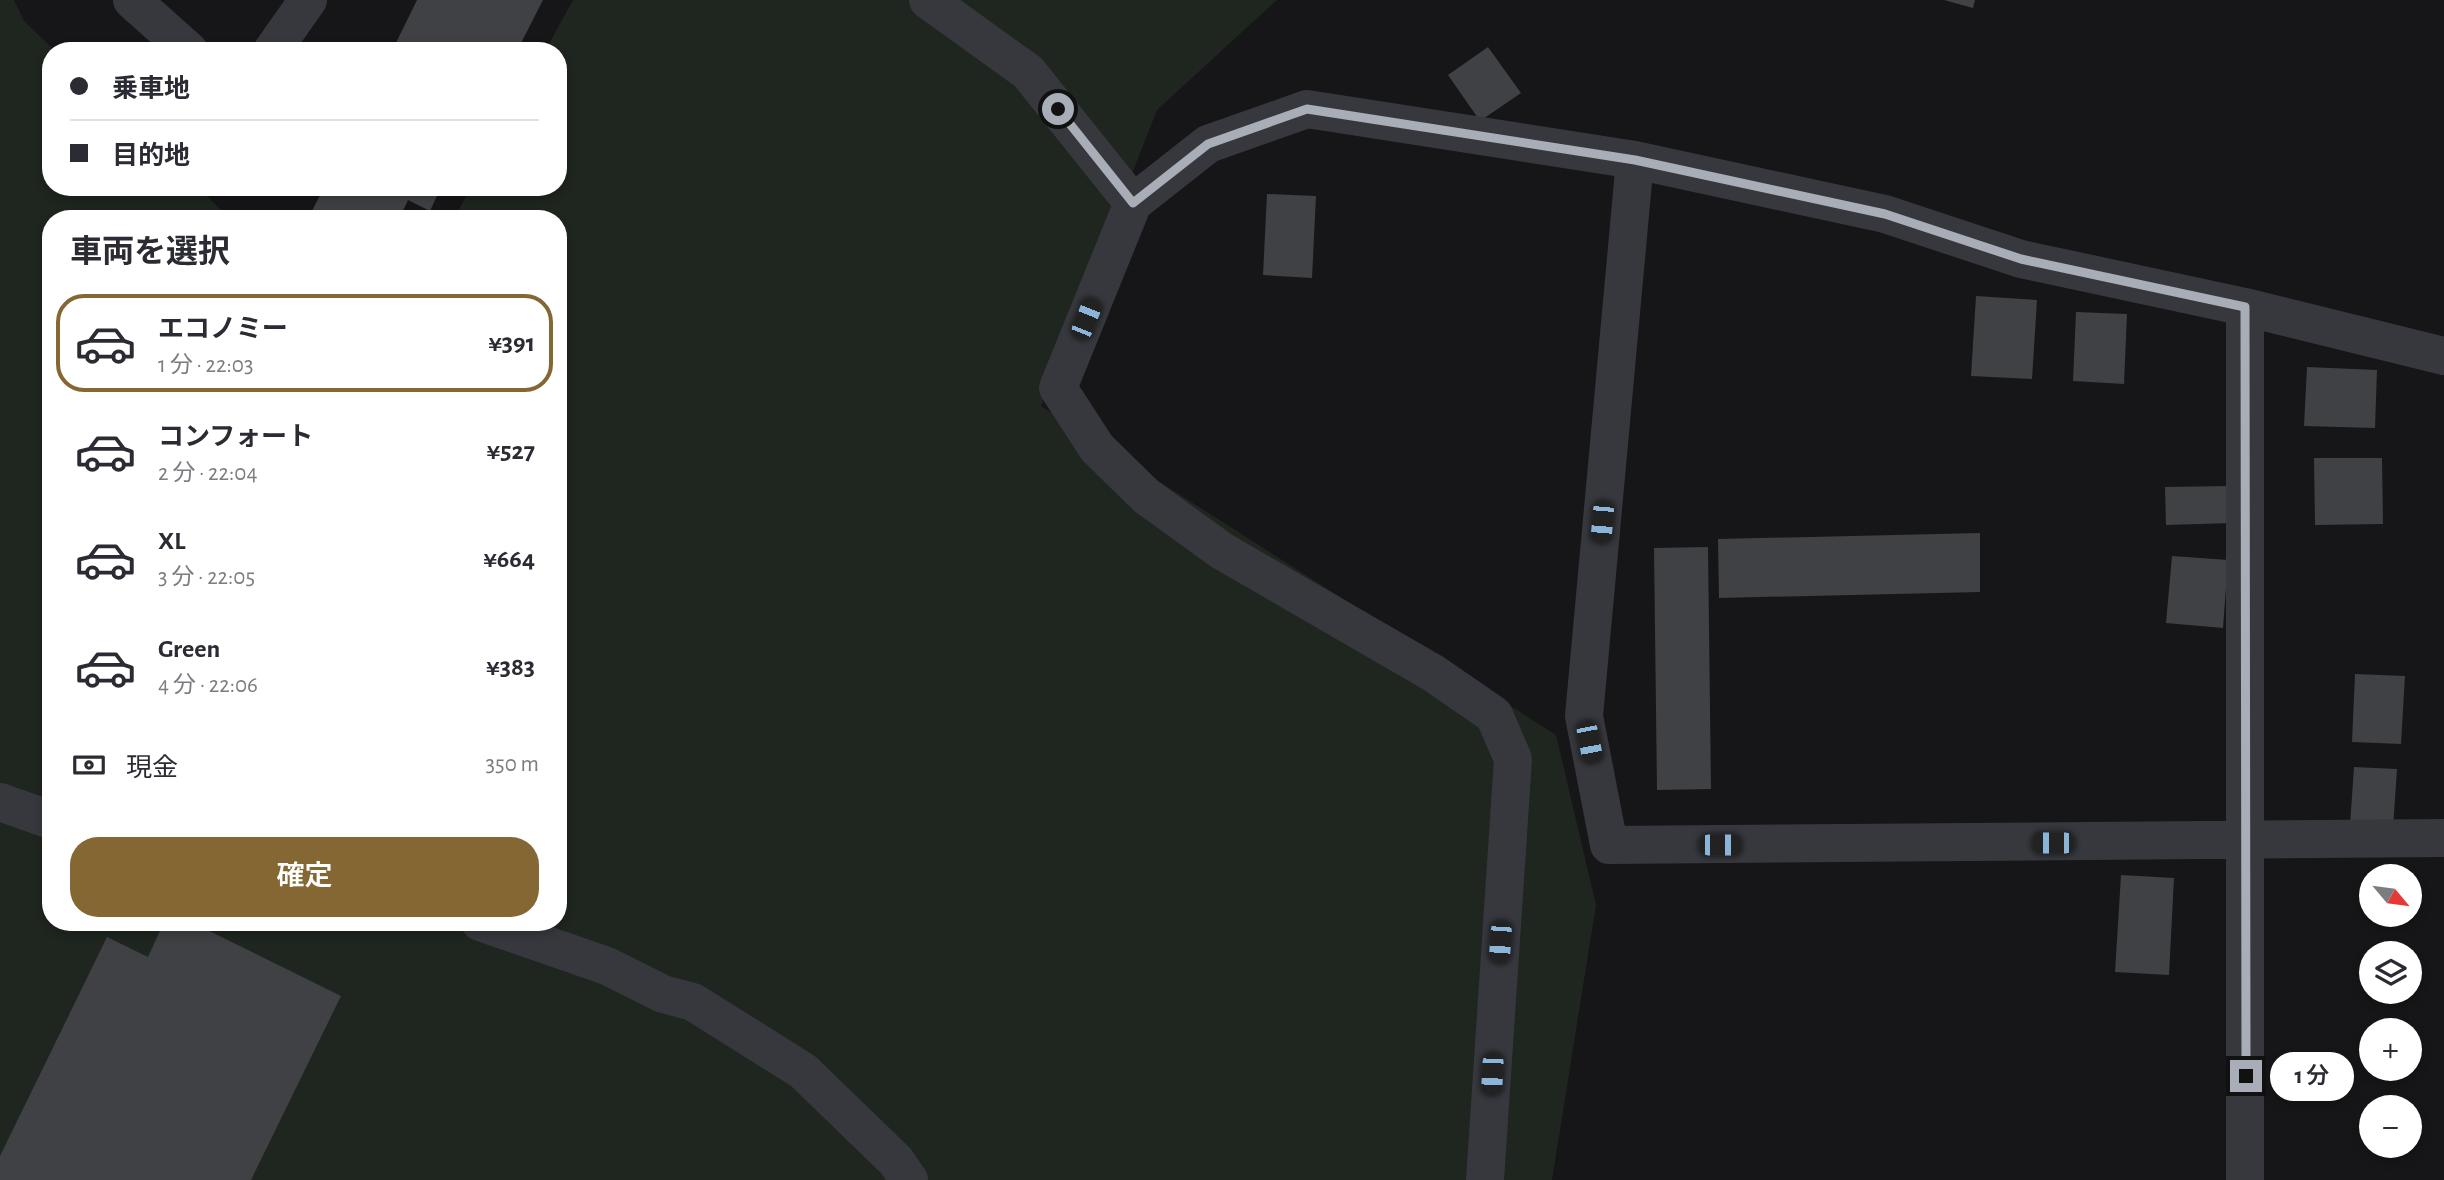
<!DOCTYPE html>
<html lang="ja">
<head>
<meta charset="utf-8">
<style>
  body { margin:0; font-family:"Alegreya Sans","Noto Sans JP",sans-serif; background:#f2f2f3; color:#2b2b33; height:100vh; display:flex; flex-direction:column; font-size:26px; white-space:nowrap }
  * { box-sizing:border-box; margin:0 }
  p { font-size:23px; color:#7c7c81 }
  .icon { flex:none; width:38px; height:38px; fill:none; stroke:currentColor; stroke-width:2; stroke-linecap:round; stroke-linejoin:round }
  .map { position:relative; flex:1; overflow:hidden }
  .details { position:absolute; left:42px; top:210px; width:525px; height:721px; display:flex; flex-direction:column; background:#fff; border-radius:28px; box-shadow:0 4px 10px #0003 }
  .details>* { flex:none }
  .hud { position:absolute; left:42px; top:42px; width:525px; height:154px; border-radius:28px; box-shadow:0 4px 10px #0003; display:grid; align-content:center; height:154px; padding:0 28px; background:#fff }
  .needle { width:46px; rotate:119deg }
  .controls { position:absolute; left:2359px; top:864px; display:grid; gap:14px }
  .controls a { display:grid; place-items:center; width:63px; height:63px; border-radius:50%; background:#fff; box-shadow:0 4px 10px #0003; font-size:35px }
  .end { position:absolute; width:32px; height:32px; margin:-16px; border:9px solid #a8adb8; background:#111; box-shadow:0 0 0 4px #111 }
  .from { border-radius:50% }
  .bubble { position:absolute; height:49px; border-radius:24px; background:#fff; box-shadow:0 4px 10px #0003; font-size:23px; font-weight:600; line-height:49px; text-align:center }
  .car { position:absolute; width:21px; height:42px; margin:-21px -10px; border-radius:9px; box-shadow:0 0 5px 2px #0007; background:linear-gradient(#222 24%,#8ab4d8 0 40%,#222 0 76%,#8ab4d8 0 86%,#222 0) }
  .hud b { display:flex; align-items:center; gap:24px; height:66px; font-size:26px }
  .hud b+b { border-top:2px solid #e1e1e2 }
  .hud i { width:18px; height:18px; background:#2b2b33 }
  ul { padding:0; list-style:none }
  li { display:flex; align-items:center; gap:21px; height:98px; margin:0 14px 10px; padding:0 14px; border:4px solid transparent; border-radius:28px }
  li div { flex:1 }
  li b { display:block; font-size:26px }
  li em { font-style:normal; font-weight:600 }
  li.selected { border-color:#856733 }
  li>.icon { width:63px; height:63px; stroke-width:1.5 }
  h2 { padding:0 28px; font-size:32px; line-height:84px }
  .pay { display:flex; align-items:center; gap:18px; height:77px; padding:0 28px; font-size:26px }
  .pay p { margin-inline-start:auto }
  .action { display:flex; gap:14px; margin-top:auto; padding:14px 28px }
  .action a { flex:1; height:80px; border-radius:28px; background:#856733; color:#fff; font-size:28px; font-weight:600; line-height:80px; text-align:center }
  .map>svg:first-child { display:block }
</style>
</head>
<body>
<div class="map">
<svg width="2444" height="1180" viewBox="0 0 2444 1180">
  <rect width="100%" height="100%" fill="#161618"/>
  <!-- green -->
  <path fill="#1e261f" d="M0,0H14L24,21L55,51H51V187H198L230,219H51V922H558V219H454L471,187H558V51H545L573,0H1277L1157,110L1041,406L1556,735L1596,905L1552,1180H0Z"/>
  <!-- building -->
  <path fill="#404145" d="M417,0H543L517,51H392Z
    M1944,0H1975L1973,8Z
    M1488,47L1521,93L1480,121L1448,75Z
    M324,187H441L430,211L408,200L399,219H308Z
    M1267,194L1316,196L1312,278L1263,275Z
    M1976,296L2037,300L2032,379L1971,376Z
    M2076,312L2127,314L2124,384L2073,381Z
    M2307,367L2377,370L2375,428L2304,426Z
    M2314,458H2382L2383,524L2315,525Z
    M2232,486V523L2166,525L2165,487Z
    M1980,533V592L1719,598L1718,539Z
    M1708,547L1711,789L1657,790L1654,548Z
    M2172,556L2228,560L2223,628L2166,623Z
    M2355,674L2405,676L2401,744L2352,742Z
    M2354,767L2397,769L2393,828L2350,825Z
    M2121,875L2174,878L2169,975L2115,972Z
    M164,922H191L341,996L251,1180H0V1156L107,937L148,957Z"/>
  <g fill="none" stroke-linecap="round" stroke-linejoin="round">
    <!-- street -->
    <path stroke="#37383d" stroke-width="38" d="M132,0L189,51
      M928,0L1028,72L1133,203L1208,144L1307,109L1635,160L1885,214L2021,259L2245,307L2444,356
      M272,51L308,0
      M1635,160L1584,716L1609,845L2444,838
      M1133,203L1058,388L1097,448L1146,496L1222,551L1433,673L1494,715L1513,759L1485,1180
      M2245,307V1180
      M0,802L51,820
      M480,922L607,966L663,994L693,1002L803,1071L896,1161L909,1180"/>
  </g>
  <g fill="none" stroke-linecap="round" stroke-linejoin="round">
    <!-- route -->
    <path stroke="#a8adb8" stroke-width="9" d="M1058,109L1133,203L1208,144L1307,109L1635,160L1885,214L2021,259L2245,307L2246,1076"/>
  </g>
</svg>
<div class="controls">
<a><svg class="needle" viewBox="-14 -14 28 28"><path d="M0-13l5 13h-10z" fill="#e53935"/><path d="M0 13l5-13h-10z" fill="#7c7c81"/></svg></a>
<a><svg class="icon" aria-label="layers" viewBox="0 0 24 24"><path d="M12 4l9 5-9 5-9-5zM3 14l9 5 9-5"/></svg></a>
<a>+</a>
<a>−</a>
</div>
<i class="end from" style="left:1058px;top:109px"></i>
<i class="end" style="left:2246px;top:1076px"></i>
<div class="bubble" style="left:2270px;top:1052px;width:84px">1 分</div>
<i class="car" style="left:1086px;top:319px;rotate:22deg"></i>
<i class="car" style="left:1602px;top:522px;rotate:185deg"></i>
<i class="car" style="left:1589px;top:742px;rotate:169deg"></i>
<i class="car" style="left:2053px;top:843px;rotate:270deg"></i>
<i class="car" style="left:1720px;top:845px;rotate:90deg"></i>
<i class="car" style="left:1500px;top:942px;rotate:184deg"></i>
<i class="car" style="left:1492px;top:1074px;rotate:183deg"></i>
<div class="hud">
<b><i class="from"></i>乗車地</b>
<b><i></i>目的地</b>
</div>
<section class="details">
<h2>車両を選択</h2>
<ul>
<li class="selected"><svg class="icon" aria-label="car" viewBox="0 0 24 24"><path d="M5 17H2v-5l4-1 3-4h7l3 4 3 1v5h-3M9 17h6M6 11h13"/><circle cx="7" cy="17" r="2"/><circle cx="17" cy="17" r="2"/></svg><div><b>エコノミー</b><p>1 分 · 22:03</p></div><em>¥391</em></li>
<li><svg class="icon" aria-label="car" viewBox="0 0 24 24"><path d="M5 17H2v-5l4-1 3-4h7l3 4 3 1v5h-3M9 17h6M6 11h13"/><circle cx="7" cy="17" r="2"/><circle cx="17" cy="17" r="2"/></svg><div><b>コンフォート</b><p>2 分 · 22:04</p></div><em>¥527</em></li>
<li><svg class="icon" aria-label="car" viewBox="0 0 24 24"><path d="M5 17H2v-5l4-1 3-4h7l3 4 3 1v5h-3M9 17h6M6 11h13"/><circle cx="7" cy="17" r="2"/><circle cx="17" cy="17" r="2"/></svg><div><b>XL</b><p>3 分 · 22:05</p></div><em>¥664</em></li>
<li><svg class="icon" aria-label="car" viewBox="0 0 24 24"><path d="M5 17H2v-5l4-1 3-4h7l3 4 3 1v5h-3M9 17h6M6 11h13"/><circle cx="7" cy="17" r="2"/><circle cx="17" cy="17" r="2"/></svg><div><b>Green</b><p>4 分 · 22:06</p></div><em>¥383</em></li>
</ul>
<div class="pay"><svg class="icon" aria-label="cash" viewBox="0 0 24 24"><path d="M3 7h18v10H3z"/><circle cx="12" cy="12" r="2"/></svg>現金<p>350 m</p></div>
<div class="action"><a>確定</a></div>
</section>
</div>
</body>
</html>
